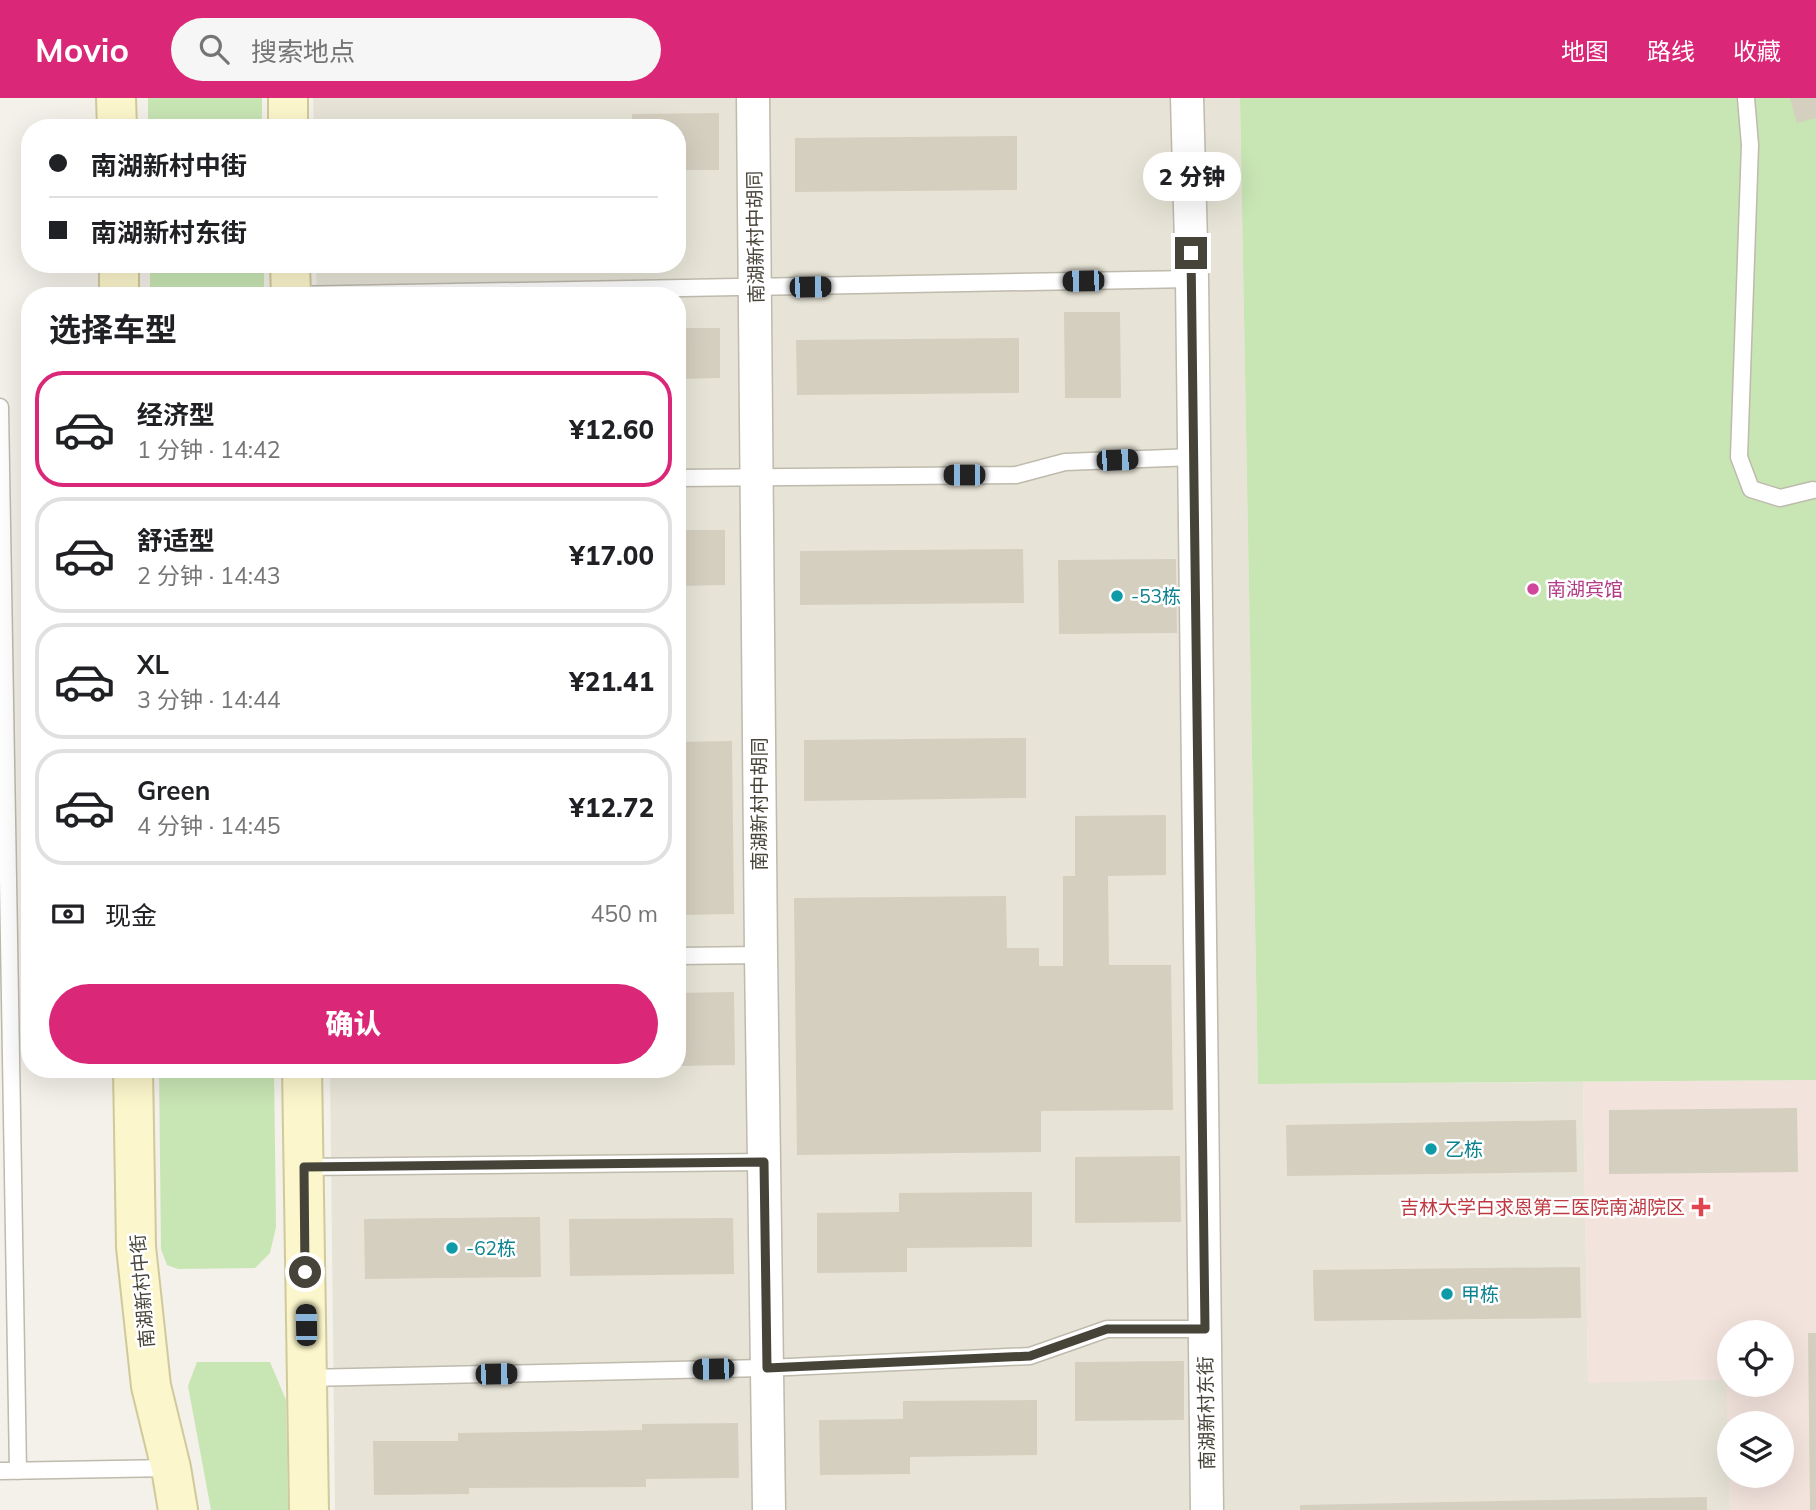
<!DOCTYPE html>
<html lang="zh">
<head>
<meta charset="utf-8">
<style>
  body { margin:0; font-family:Mulish,"Noto Sans SC",sans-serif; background:#f6f6f6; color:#202124; height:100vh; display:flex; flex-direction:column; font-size:26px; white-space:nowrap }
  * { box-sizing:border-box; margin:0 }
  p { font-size:23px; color:#757577 }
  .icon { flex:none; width:38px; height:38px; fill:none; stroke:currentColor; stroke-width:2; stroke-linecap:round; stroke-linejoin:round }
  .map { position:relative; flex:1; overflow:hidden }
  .sheet { position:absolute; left:21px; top:189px; width:665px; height:791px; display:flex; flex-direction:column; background:#fff; border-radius:28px; box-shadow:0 7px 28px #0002 }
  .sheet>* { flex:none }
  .banner { position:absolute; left:21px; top:21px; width:665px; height:154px; border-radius:28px; box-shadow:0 7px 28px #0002; display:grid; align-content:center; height:154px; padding:0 28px; background:#fff }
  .tools { position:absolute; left:1717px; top:1222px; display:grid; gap:14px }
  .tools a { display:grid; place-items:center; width:77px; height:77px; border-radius:50%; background:#fff; box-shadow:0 7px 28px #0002; font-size:35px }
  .end { position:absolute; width:32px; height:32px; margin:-16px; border:9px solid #464338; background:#fff; box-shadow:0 0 0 4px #fff }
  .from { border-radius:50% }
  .bubble { position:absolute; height:49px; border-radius:24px; background:#fff; box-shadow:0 7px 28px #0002; font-size:23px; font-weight:800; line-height:49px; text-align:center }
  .car { position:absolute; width:21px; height:42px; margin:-21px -10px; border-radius:9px; box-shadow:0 0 5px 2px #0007; background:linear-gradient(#222 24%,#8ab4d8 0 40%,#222 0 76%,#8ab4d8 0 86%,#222 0) }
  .banner b { display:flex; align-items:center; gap:24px; height:66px; font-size:26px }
  .banner b+b { border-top:2px solid #e0e0e0 }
  .banner i { width:18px; height:18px; background:#202124 }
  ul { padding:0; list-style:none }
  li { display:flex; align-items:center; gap:21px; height:116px; margin:0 14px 10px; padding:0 14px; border:4px solid #e0e0e0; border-radius:28px }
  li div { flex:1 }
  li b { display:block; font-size:26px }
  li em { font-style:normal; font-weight:800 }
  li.active { border-color:#db2777 }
  li>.icon { width:63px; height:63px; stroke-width:1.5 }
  h2 { padding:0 28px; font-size:32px; line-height:84px }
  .pay { display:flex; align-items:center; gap:18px; height:77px; padding:0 28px; font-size:26px }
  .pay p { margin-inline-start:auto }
  .button { display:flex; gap:14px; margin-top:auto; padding:14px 28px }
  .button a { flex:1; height:80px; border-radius:42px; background:#db2777; color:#fff; font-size:28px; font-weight:800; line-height:80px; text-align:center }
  header { display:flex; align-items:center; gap:42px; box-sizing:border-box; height:98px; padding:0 35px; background:#db2777; color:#fff }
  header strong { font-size:33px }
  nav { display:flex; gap:38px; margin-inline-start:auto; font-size:24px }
  .search { width:490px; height:63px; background:#f6f6f6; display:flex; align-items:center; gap:18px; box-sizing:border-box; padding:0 24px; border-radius:38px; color:#757577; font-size:26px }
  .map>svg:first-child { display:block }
</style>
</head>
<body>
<header>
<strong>Movio</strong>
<div class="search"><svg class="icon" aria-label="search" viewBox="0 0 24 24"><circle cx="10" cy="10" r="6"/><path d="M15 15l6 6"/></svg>搜索地点</div>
<nav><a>地图</a><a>路线</a><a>收藏</a></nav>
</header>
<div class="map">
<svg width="1816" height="1412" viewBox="0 0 1816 1412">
  <rect width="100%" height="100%" fill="#f3f1e9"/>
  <!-- residential -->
  <path fill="#e7e4d7" d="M313,0H1240L1258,986L1583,984L1588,1284L1727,1281L1730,1412H335L330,971H677V198H317L316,166H677V30H314Z"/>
  <!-- medical -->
  <path fill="#f3e3dd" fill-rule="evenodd" d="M1816,982V1412H1730L1729,1377H1782V1325H1729V1373L1726,1281L1588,1285L1583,984ZM1729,1234H1782V1286H1729Z"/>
  <!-- green -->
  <path fill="#c8e5b4" d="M148,0H262V30H148Z
    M1240,0H1816V982L1258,986Z
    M150,166H264V198H150Z
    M159,971H274L276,1129L270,1155L255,1170L178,1171L167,1167L161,1151Z
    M197,1264H270L286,1302L288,1412H211L188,1288Z"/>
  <!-- building -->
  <path fill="#d4cfbf" d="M1790,0H1816V20L1797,25Z
    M719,15V72H677V30H632V16Z
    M1017,38V92L795,94V40Z
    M1064,214H1120L1121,300H1065Z
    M677,230H720V280L677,281Z
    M1019,240V295L797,297L796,242Z
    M677,432H725V487L677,488Z
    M1023,451L1024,505L800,507V453Z
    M1176,461L1177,535L1059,536L1058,462Z
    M1026,640V700L804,703V642Z
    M732,643L734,816L677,817V644Z
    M1166,717V777L1108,778L1109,867H1171L1173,1012L1041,1013V1054L797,1057L794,800L1006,798L1007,850H1039V868H1063V778H1075V718Z
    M734,894L735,967L677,968V895Z
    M1797,1010L1798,1074L1609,1076V1012Z
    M1576,1022L1577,1074L1287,1078L1286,1027Z
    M1180,1058L1181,1124L1075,1125V1059Z
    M1032,1094V1149L907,1150V1174L817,1175V1115L899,1114V1095Z
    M540,1119L541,1179L365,1181L364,1121Z
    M733,1120L734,1176L570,1178L569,1121Z
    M1580,1169L1581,1220L1314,1223L1313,1172Z
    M1808,1235H1816V1412H1810Z
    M1184,1263V1322L1075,1323V1264Z
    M1037,1302V1357L910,1359V1376L820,1377L819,1322L903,1321V1303Z
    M738,1325L739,1380L646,1381V1389L469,1390V1396L374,1397L373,1343H458V1335L642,1332V1326Z
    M1707,1399V1412H1300V1407Z"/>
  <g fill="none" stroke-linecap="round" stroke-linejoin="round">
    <defs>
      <path id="lane" d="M1746,0L1750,47L1739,359L1751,391L1780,400L1813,392
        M291,197L1192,181
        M0,309L18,1373
        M677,380L1016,377L1065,364L1194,359
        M677,858L761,857
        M304,1069L764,1064
        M307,1280L767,1270L1030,1258L1107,1231H1205
        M0,1373L171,1370"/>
      <path id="street" d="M753,0L761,857L769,1412
        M1187,0L1192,181L1207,1412"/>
      <path id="secondary" d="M116,0L117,30
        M288,0V30
        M119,166V198
        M290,166L291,198
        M133,971L136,1149L151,1288L171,1370L178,1412
        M302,971L309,1412"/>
    </defs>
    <!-- lane casing -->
    <use href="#lane" stroke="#bebaac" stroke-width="19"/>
    <!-- street casing -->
    <use href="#street" stroke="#bebaac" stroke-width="35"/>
    <!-- secondary casing -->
    <use href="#secondary" stroke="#d0c99b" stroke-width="42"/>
    <!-- lane -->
    <use href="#lane" stroke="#fff" stroke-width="16"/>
    <!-- street -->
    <use href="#street" stroke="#fff" stroke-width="32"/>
    <!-- secondary -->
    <use href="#secondary" stroke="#fbf6cb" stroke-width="38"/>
  </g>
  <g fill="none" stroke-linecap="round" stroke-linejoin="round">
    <!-- route -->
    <path stroke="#464338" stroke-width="9" d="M305,1174L304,1069L764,1064L767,1270L1030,1258L1107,1231H1205L1191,155"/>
  </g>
  <!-- markers -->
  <circle fill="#d1479c" stroke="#fff" stroke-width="2.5" cx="1533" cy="491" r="7"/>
  <g fill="#0f9aa8" stroke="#fff" stroke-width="2.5">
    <circle cx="1117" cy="498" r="7"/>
    <circle cx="1431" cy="1051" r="7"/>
    <circle cx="452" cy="1150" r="7"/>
    <circle cx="1447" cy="1196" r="7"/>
  </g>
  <path fill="#e0444e" stroke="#fff" stroke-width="2.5" d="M1697.5 1098.5h7v7h7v7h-7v7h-7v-7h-7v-7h7z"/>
  <g text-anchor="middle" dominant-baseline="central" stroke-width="5" stroke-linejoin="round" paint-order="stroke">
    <!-- street labels -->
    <g font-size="19" fill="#464338" stroke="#fff">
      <text transform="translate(755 139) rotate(-91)">南湖新村中胡同</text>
      <text transform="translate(759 706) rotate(-90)">南湖新村中胡同</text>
      <text transform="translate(142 1193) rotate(-95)">南湖新村中街</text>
      <text transform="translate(1206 1315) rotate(-91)">南湖新村东街</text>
    </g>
    <!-- hotel labels -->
    <g font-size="19" fill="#b23c85" stroke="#fff" text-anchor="start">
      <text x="1547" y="491">南湖宾馆</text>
    </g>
    <!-- culture labels -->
    <g font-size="19" fill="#0d838f" stroke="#fff" text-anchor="start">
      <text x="1131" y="498">-53栋</text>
      <text x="1445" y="1051">乙栋</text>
      <text x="466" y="1150">-62栋</text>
      <text x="1461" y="1196">甲栋</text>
    </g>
    <!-- health labels -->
    <g font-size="19" fill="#be3a42" stroke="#fff" text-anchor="end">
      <text x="1685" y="1109">吉林大学白求恩第三医院南湖院区</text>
    </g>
  </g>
</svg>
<div class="tools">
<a><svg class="icon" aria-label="locate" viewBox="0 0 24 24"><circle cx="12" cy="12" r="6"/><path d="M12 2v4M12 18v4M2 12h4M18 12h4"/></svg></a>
<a><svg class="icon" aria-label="layers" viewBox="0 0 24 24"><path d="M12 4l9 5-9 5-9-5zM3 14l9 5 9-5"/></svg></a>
</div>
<i class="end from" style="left:305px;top:1174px"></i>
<i class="end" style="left:1191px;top:155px"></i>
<div class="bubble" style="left:1143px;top:54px;width:98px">2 分钟</div>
<i class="car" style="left:1083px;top:183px;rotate:269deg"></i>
<i class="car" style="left:810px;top:189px;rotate:89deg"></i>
<i class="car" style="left:1117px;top:362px;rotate:88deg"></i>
<i class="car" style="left:964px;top:377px;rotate:270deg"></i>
<i class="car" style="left:306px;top:1227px;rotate:359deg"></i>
<i class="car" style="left:713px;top:1271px;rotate:269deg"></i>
<i class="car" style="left:496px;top:1276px;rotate:89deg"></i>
<div class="banner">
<b><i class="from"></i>南湖新村中街</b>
<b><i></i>南湖新村东街</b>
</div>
<section class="sheet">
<h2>选择车型</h2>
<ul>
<li class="active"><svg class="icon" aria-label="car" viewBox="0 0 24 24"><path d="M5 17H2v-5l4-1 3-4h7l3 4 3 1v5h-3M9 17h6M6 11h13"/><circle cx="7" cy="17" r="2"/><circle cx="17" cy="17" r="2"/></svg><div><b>经济型</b><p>1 分钟 · 14:42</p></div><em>¥12.60</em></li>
<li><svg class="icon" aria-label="car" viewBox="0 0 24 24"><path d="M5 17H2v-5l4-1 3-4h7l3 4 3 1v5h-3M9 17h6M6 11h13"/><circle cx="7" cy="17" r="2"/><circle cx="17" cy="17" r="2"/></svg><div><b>舒适型</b><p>2 分钟 · 14:43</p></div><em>¥17.00</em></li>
<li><svg class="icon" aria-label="car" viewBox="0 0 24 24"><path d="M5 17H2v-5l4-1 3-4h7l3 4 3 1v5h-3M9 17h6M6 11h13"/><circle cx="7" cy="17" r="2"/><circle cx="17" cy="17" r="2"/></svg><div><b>XL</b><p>3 分钟 · 14:44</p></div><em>¥21.41</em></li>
<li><svg class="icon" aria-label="car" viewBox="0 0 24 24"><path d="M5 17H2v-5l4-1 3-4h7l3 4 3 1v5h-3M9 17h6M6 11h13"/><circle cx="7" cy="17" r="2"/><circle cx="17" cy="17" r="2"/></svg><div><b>Green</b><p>4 分钟 · 14:45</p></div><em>¥12.72</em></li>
</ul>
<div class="pay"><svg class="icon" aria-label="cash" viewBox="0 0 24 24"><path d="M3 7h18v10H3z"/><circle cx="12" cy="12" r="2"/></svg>现金<p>450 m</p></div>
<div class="button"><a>确认</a></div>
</section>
</div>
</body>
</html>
